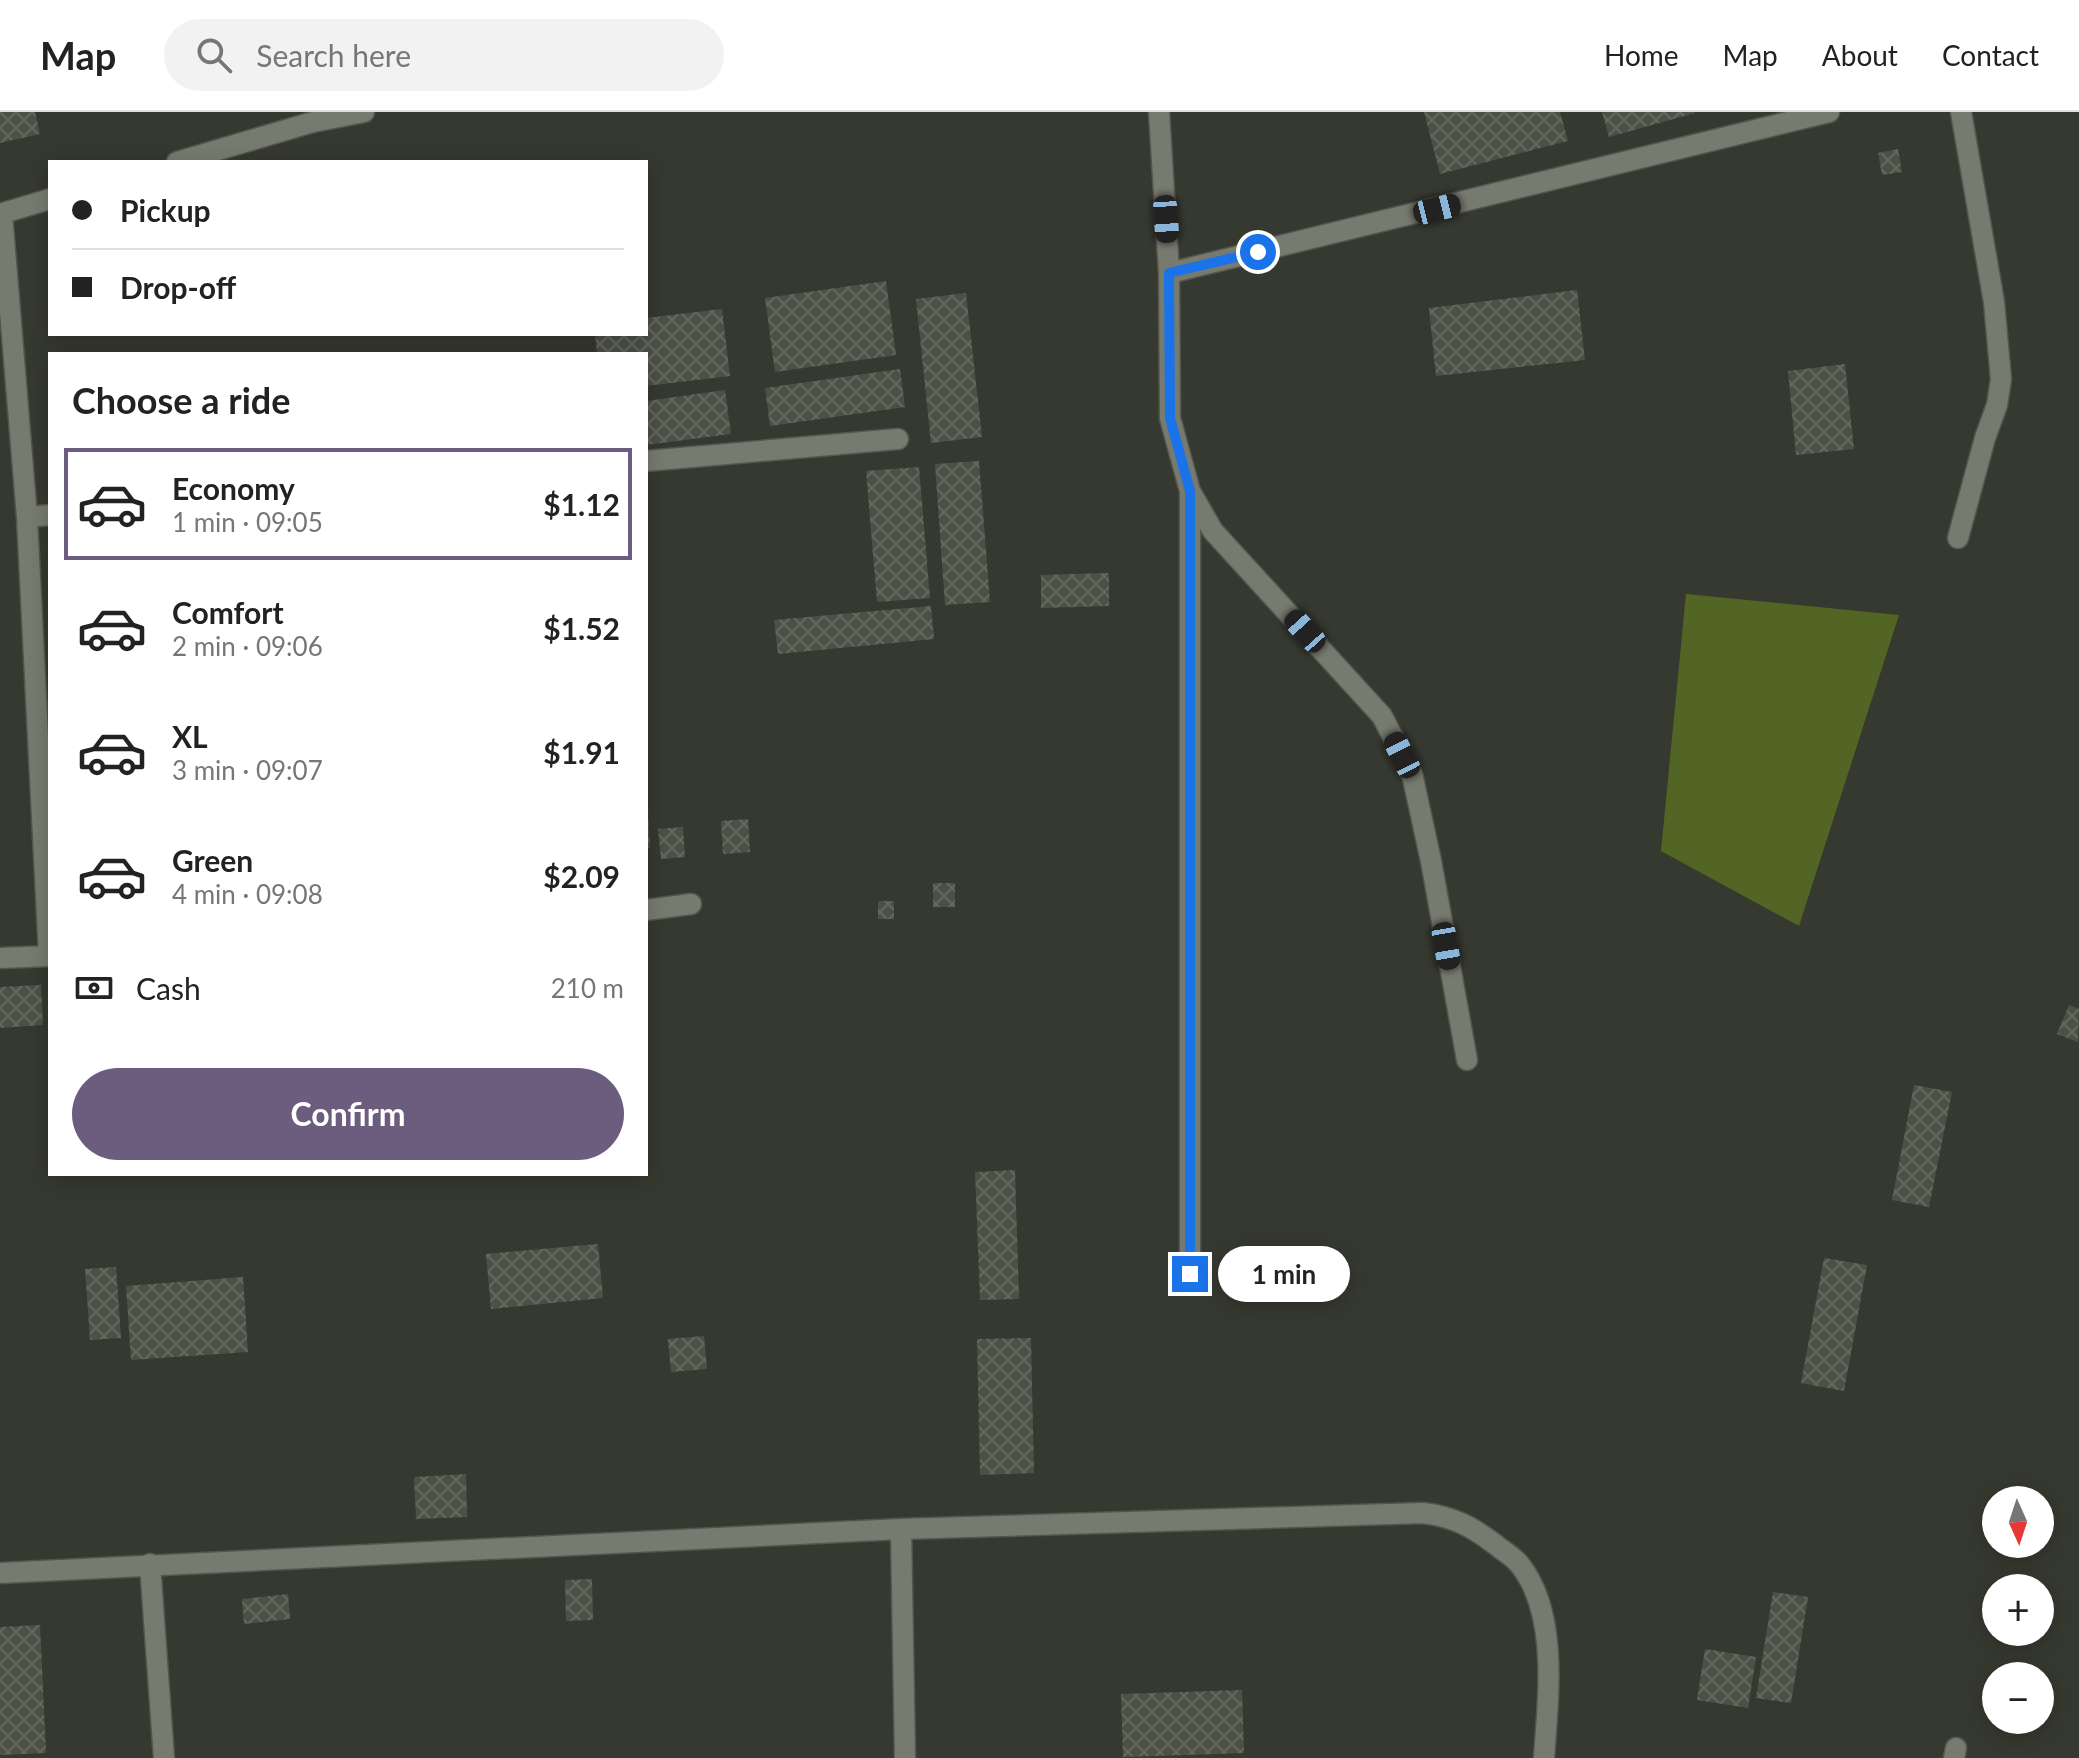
<!DOCTYPE html>
<html lang="en">
<head>
<meta charset="utf-8">
<style>
  body { margin:0; font-family:Lato,sans-serif; background:#f2f2f2; color:#222; height:100vh; display:flex; flex-direction:column; font-size:30px; white-space:nowrap }
  * { box-sizing:border-box; margin:0 }
  p { font-size:26px; color:#767676 }
  .icon { flex:none; width:44px; height:44px; fill:none; stroke:currentColor; stroke-width:2; stroke-linecap:round; stroke-linejoin:round }
  .map { position:relative; flex:1; overflow:hidden }
  .side { position:absolute; left:48px; top:240px; width:600px; height:824px; display:flex; flex-direction:column; background:#fff; border-radius:0px; box-shadow:0 4px 20px #0003 }
  .side>* { flex:none }
  .guide { position:absolute; left:48px; top:48px; width:600px; height:176px; border-radius:0px; box-shadow:0 4px 20px #0003; display:grid; align-content:center; height:176px; padding:0 24px; background:#fff }
  .needle { width:52px; rotate:177deg }
  .buttons { position:absolute; left:1982px; top:1374px; display:grid; gap:16px }
  .buttons a { display:grid; place-items:center; width:72px; height:72px; border-radius:50%; background:#fff; box-shadow:0 4px 20px #0003; font-size:40px }
  .end { position:absolute; width:36px; height:36px; margin:-18px; border:10px solid #1a73e8; background:#fff; box-shadow:0 0 0 4px #fff }
  .from { border-radius:50% }
  .bubble { position:absolute; height:56px; border-radius:28px; background:#fff; box-shadow:0 4px 20px #0003; font-size:26px; font-weight:700; line-height:56px; text-align:center }
  .car { position:absolute; width:24px; height:48px; margin:-24px -12px; border-radius:10px; box-shadow:0 0 6px 2px #0007; background:linear-gradient(#222 24%,#8ab4d8 0 40%,#222 0 76%,#8ab4d8 0 86%,#222 0) }
  .guide b { display:flex; align-items:center; gap:28px; height:76px; font-size:30px }
  .guide b+b { border-top:2px solid #e0e0e0 }
  .guide i { width:20px; height:20px; background:#222 }
  ul { padding:0; list-style:none }
  li { display:flex; align-items:center; gap:24px; height:112px; margin:0 16px 12px; padding:0 8px; border:4px solid transparent; border-radius:0px }
  li div { flex:1 }
  li b { display:block; font-size:30px }
  li em { font-style:normal; font-weight:700 }
  li.on { border-color:#6c5d7f }
  li>.icon { width:72px; height:72px; stroke-width:1.5 }
  h2 { padding:0 24px; font-size:36px; line-height:96px }
  .pay { display:flex; align-items:center; gap:20px; height:88px; padding:0 24px; font-size:30px }
  .pay p { margin-inline-start:auto }
  .button { display:flex; gap:16px; margin-top:auto; padding:16px 24px }
  .button a { flex:1; height:92px; border-radius:48px; background:#6c5d7f; color:#fff; font-size:32px; font-weight:700; line-height:92px; text-align:center }
  header { display:flex; align-items:center; gap:48px; box-sizing:border-box; height:112px; padding:0 40px; background:#fff; border-bottom:2px solid #e0e0e0 }
  header strong { font-size:38px }
  nav { display:flex; gap:44px; margin-inline-start:auto; font-size:28px }
  .search { width:560px; height:72px; background:#f2f2f2; display:flex; align-items:center; gap:20px; box-sizing:border-box; padding:0 28px; border-radius:44px; color:#767676; font-size:30px }
  .map>svg:first-child { display:block }
</style>
</head>
<body>
<header>
<strong>Map</strong>
<div class="search"><svg class="icon" aria-label="search" viewBox="0 0 24 24"><circle cx="10" cy="10" r="6"/><path d="M15 15l6 6"/></svg>Search here</div>
<nav><a>Home</a><a>Map</a><a>About</a><a>Contact</a></nav>
</header>
<div class="map">
<svg width="2079" height="1646" viewBox="0 0 2079 1646">
  <defs>
    <pattern id="building-cross-hatch" width="8" height="8" patternUnits="userSpaceOnUse" patternTransform="scale(2)"><rect width="8" height="8" fill="#4c5045"/><path d="M0 0l8 8M0 8l8-8" fill="none" stroke="#65685f"/></pattern>
  </defs>
  <rect width="100%" height="100%" fill="#36392f"/>
  <!-- grass -->
  <path fill="#526524" d="M1686,482L1899,503L1799,814L1661,739Z"/>
  <!-- building -->
  <path fill="url(#building-cross-hatch)" d="M0,0H35L40,22L0,31Z
    M1424,0H1560L1568,29L1440,62Z
    M1602,0H1694L1695,1L1609,25Z
    M1898,37L1902,60L1882,63L1878,41Z
    M886,169L896,243L775,260L765,186Z
    M1577,178L1585,248L1436,264L1429,196Z
    M966,181L982,325L931,331L916,187Z
    M722,197L730,264L646,274V242H597L595,222H646V206Z
    M1845,252L1854,337L1796,343L1788,259Z
    M900,257L905,295L770,314L765,276Z
    M725,278L731,322L646,333V289Z
    M979,349L990,490L945,493L935,352Z
    M919,355L930,486L877,490L866,359Z
    M1109,461V494L1041,496V463Z
    M931,494L934,527L778,542L774,508Z
    M646,698H648L650,736L646,737Z
    M748,707L750,740L723,742L721,709Z
    M683,715L685,745L661,747L658,717Z
    M933,771H955V795H933Z
    M878,789H894V807H878Z
    M41,873L43,913L0,916V875Z
    M2069,893L2079,897L2078,930L2057,922Z
    M1914,973L1952,980L1929,1095L1892,1088Z
    M1015,1058L1019,1187L980,1188L975,1060Z
    M598,1132L603,1186L491,1197L486,1142Z
    M1824,1146L1867,1153L1844,1279L1801,1271Z
    M116,1155L121,1226L90,1228L85,1157Z
    M243,1165L248,1240L131,1248L126,1174Z
    M704,1224L707,1257L671,1260L668,1227Z
    M1031,1226L1034,1361L980,1363L977,1227Z
    M466,1362L467,1405L416,1407L414,1365Z
    M592,1467L593,1508L566,1509L565,1468Z
    M1773,1480L1808,1485L1791,1591L1756,1586Z
    M288,1482L290,1507L244,1512L242,1487Z
    M40,1513L46,1641L0,1643V1515Z
    M1705,1537L1756,1545L1748,1596L1697,1588Z
    M1242,1578L1244,1641L1123,1645L1121,1582Z"/>
  <g fill="none" stroke-linecap="round" stroke-linejoin="round">
    <defs>
      <path id="minor" d="M1159,0L1169,161L1170,306L1190,379L1213,419L1382,604L1412,662L1431,749L1467,948
        M177,50L313,10L364,0
        M0,102L50,87
        M2,102L27,405L49,844
        M1169,161L1829,0
        M646,349L898,327
        M1190,382V1162
        M27,405L50,403
        M1958,426L1985,326L1997,293L2001,267L1994,190L1961,0
        M646,798L691,792
        M0,846L50,844
        M901,1417L905,1646
        M150,1452L164,1646
        M0,1461L901,1417L1423,1401C1454,1405 1471,1414 1496,1433C1503,1439 1514,1445 1520,1453C1559,1502 1548,1587 1544,1646
        M1954,1646L1956,1636"/>
    </defs>
    <!-- minor casing -->
    <use href="#minor" stroke="#53564d" stroke-width="23"/>
    <!-- minor -->
    <use href="#minor" stroke="#777b6f" stroke-width="20"/>
  </g>
  <g fill="none" stroke-linecap="round" stroke-linejoin="round">
    <!-- route -->
    <path stroke="#1a73e8" stroke-width="10" d="M1190,1162V379L1170,306L1169,161L1258,140"/>
  </g>
</svg>
<div class="buttons">
<a><svg class="needle" viewBox="-14 -14 28 28"><path d="M0-13l5 13h-10z" fill="#e53935"/><path d="M0 13l5-13h-10z" fill="#767676"/></svg></a>
<a>+</a>
<a>−</a>
</div>
<i class="end from" style="left:1258px;top:140px"></i>
<i class="end" style="left:1190px;top:1162px"></i>
<div class="bubble" style="left:1218px;top:1134px;width:132px">1 min</div>
<i class="car" style="left:1437px;top:97px;rotate:76deg"></i>
<i class="car" style="left:1166px;top:107px;rotate:176deg"></i>
<i class="car" style="left:1305px;top:519px;rotate:318deg"></i>
<i class="car" style="left:1402px;top:643px;rotate:333deg"></i>
<i class="car" style="left:1446px;top:834px;rotate:170deg"></i>
<div class="guide">
<b><i class="from"></i>Pickup</b>
<b><i></i>Drop-off</b>
</div>
<section class="side">
<h2>Choose a ride</h2>
<ul>
<li class="on"><svg class="icon" aria-label="car" viewBox="0 0 24 24"><path d="M5 17H2v-5l4-1 3-4h7l3 4 3 1v5h-3M9 17h6M6 11h13"/><circle cx="7" cy="17" r="2"/><circle cx="17" cy="17" r="2"/></svg><div><b>Economy</b><p>1 min · 09:05</p></div><em>$1.12</em></li>
<li><svg class="icon" aria-label="car" viewBox="0 0 24 24"><path d="M5 17H2v-5l4-1 3-4h7l3 4 3 1v5h-3M9 17h6M6 11h13"/><circle cx="7" cy="17" r="2"/><circle cx="17" cy="17" r="2"/></svg><div><b>Comfort</b><p>2 min · 09:06</p></div><em>$1.52</em></li>
<li><svg class="icon" aria-label="car" viewBox="0 0 24 24"><path d="M5 17H2v-5l4-1 3-4h7l3 4 3 1v5h-3M9 17h6M6 11h13"/><circle cx="7" cy="17" r="2"/><circle cx="17" cy="17" r="2"/></svg><div><b>XL</b><p>3 min · 09:07</p></div><em>$1.91</em></li>
<li><svg class="icon" aria-label="car" viewBox="0 0 24 24"><path d="M5 17H2v-5l4-1 3-4h7l3 4 3 1v5h-3M9 17h6M6 11h13"/><circle cx="7" cy="17" r="2"/><circle cx="17" cy="17" r="2"/></svg><div><b>Green</b><p>4 min · 09:08</p></div><em>$2.09</em></li>
</ul>
<div class="pay"><svg class="icon" aria-label="cash" viewBox="0 0 24 24"><path d="M3 7h18v10H3z"/><circle cx="12" cy="12" r="2"/></svg>Cash<p>210 m</p></div>
<div class="button"><a>Confirm</a></div>
</section>
</div>
</body>
</html>
